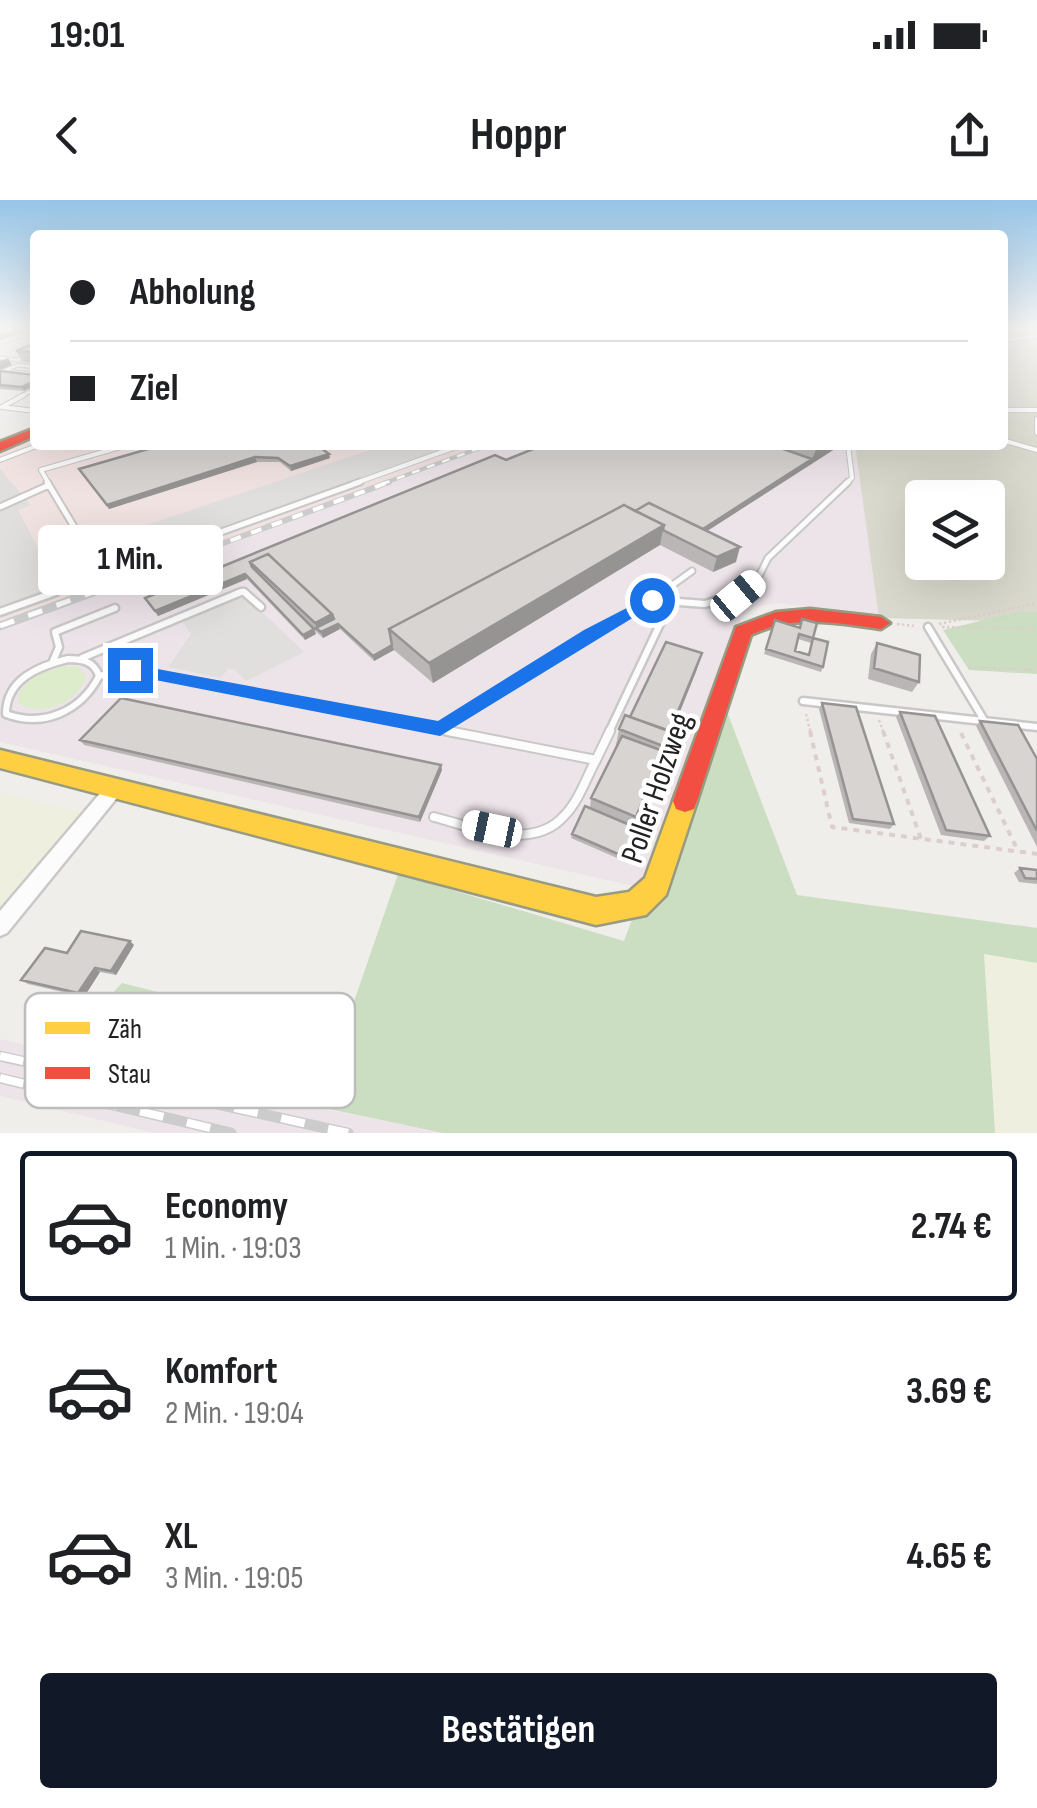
<!DOCTYPE html>
<html lang="de">
<head>
<meta charset="utf-8">
<style>
  body { margin:0; font-family:"Sofia Sans Condensed",sans-serif; background:#f2f2f2; color:#202124; height:100vh; display:flex; flex-direction:column; font-size:38px; white-space:nowrap }
  * { box-sizing:border-box; margin:0 }
  p { font-size:32px; color:#757577 }
  .icon { flex:none; width:55px; height:55px; fill:none; stroke:currentColor; stroke-width:2; stroke-linecap:round; stroke-linejoin:round }
  .map { position:relative; height:933px; overflow:hidden }
  .side { display:flex; flex-direction:column; background:#fff; flex:1 }
  .side>* { flex:none }
  .hud { position:absolute; left:30px; top:30px; width:978px; height:220px; border-radius:10px; box-shadow:0 10px 40px #0002; display:grid; align-content:center; height:220px; padding:0 40px; background:#fff }
  .controls { position:absolute; left:905px; top:280px; display:grid; gap:20px }
  .controls a { display:grid; place-items:center; width:100px; height:100px; border-radius:10px; background:#fff; box-shadow:0 10px 40px #0002; font-size:50px }
  .end { position:absolute; width:45px; height:45px; margin:-22px; border:12px solid #1a73e8; background:#fff; box-shadow:0 0 0 5px #fff }
  .from { border-radius:50% }
  .bubble { position:absolute; height:70px; border-radius:10px; background:#fff; box-shadow:0 10px 40px #0002; font-size:32px; font-weight:700; line-height:70px; text-align:center }
  .car { position:absolute; width:30px; height:60px; margin:-30px -15px; border-radius:12px; box-shadow:0 0 8px 2px #0007; background:linear-gradient(#fff 24%,#345 0 40%,#fff 0 76%,#345 0 86%,#fff 0) }
  .hud b { display:flex; align-items:center; gap:35px; height:95px; font-size:38px }
  .hud b+b { border-top:2px solid #e0e0e0 }
  .hud i { width:25px; height:25px; background:#202124 }
  ul { padding:18px 0 0; list-style:none }
  li { display:flex; align-items:center; gap:30px; height:150px; margin:0 20px 15px; padding:0 20px; border:5px solid transparent; border-radius:10px }
  li div { flex:1 }
  li b { display:block; font-size:38px }
  li em { font-style:normal; font-weight:700 }
  li.active { border-color:#111827 }
  li>.icon { width:90px; height:90px; stroke-width:1.5 }
  .primary-button { display:flex; gap:20px; margin-top:auto; padding:20px 40px }
  .primary-button a { flex:1; height:115px; border-radius:10px; background:#111827; color:#fff; font-size:40px; font-weight:700; line-height:115px; text-align:center }
  .status { display:flex; justify-content:space-between; align-items:center; height:70px; padding:0 50px; background:#fff; direction:ltr }
  .status svg { height:28px; fill:currentColor }
  header { display:flex; justify-content:space-between; align-items:center; height:130px; padding:0 40px; background:#fff; font-size:45px; font-weight:700 }
  .map>svg:first-child { display:block }
</style>
</head>
<body>
<div class="status"><b>19:01</b><svg viewBox="0 0 49 12"><path d="M0 12V9h3v3zM5 12V6h3v6zM10 12V3h3v9zM15 12V0h3v12zM26 1h20v11H26zM47 4h2v5h-2z"/></svg></div>
<header><svg class="icon" aria-label="back" viewBox="0 0 24 24"><path d="M15 5l-7 7 7 7"/></svg>Hoppr<svg class="icon" aria-label="share" viewBox="0 0 24 24"><path d="M12 15V3M7 8l5-5 5 5M5 13v7h14v-7"/></svg></header>
<div class="map">
<svg width="1037" height="933" viewBox="0 0 1037 933">
  <rect width="100%" height="100%" fill="#f0eeeb"/>
  <!-- commercial -->
  <path fill="#f1e3e1" d="M35,238V245H481L0,423V253Z"/>
  <!-- industrial -->
  <path fill="#ede4e9" d="M494,245H855L879,418L779,403L754,407L741,419L642,688L0,542V431Z
    M0,839L157,875L443,933H154L0,896Z"/>
  <!-- construction -->
  <path fill="#d9d9cd" fill-rule="evenodd" d="M1003,128H1037V422L879,418L855,245H1002ZM922,298H988V362H922Z"/>
  <!-- farmland -->
  <path fill="#efefdf" d="M0,592L81,612L0,707Z
    M984,753L1037,763V933H995Z"/>
  <!-- grass -->
  <path fill="#ddeccb" d="M62,466L79,467L86,476C80,501 42,518 19,504L18,494L33,477Z"/>
  <!-- forest -->
  <path fill="#cbdec1" d="M1017,412H1037V474L969,470L943,430Z
    M718,488L797,695L1037,728V763L984,754L995,933H443L58,852L122,783L272,821L351,810L398,674L624,741Z"/>
  <!-- parking -->
  <path fill="#e0dfde" d="M385,245H462L0,411V269L31,305L18,310L41,353L57,348L60,354Z
    M244,395L304,452L246,481L234,469H228L221,478L168,467L191,434L182,422Z"/>
  <g fill="none" stroke-linecap="round" stroke-linejoin="round">
    <defs>
      <path id="lane-far4" d="M1002,141L1037,136
        M0,142L35,132
        M0,158L18,160L35,153
        M35,167L18,165L4,171L35,174
        M19,197L35,189"/>
      <path id="lane-far3" d="M24,195L2,207L35,211
        M1002,210H1037
        M1037,219V233
        M1002,240L1037,250
        M68,247L78,245
        M0,260L39,245
        M49,284L41,270L127,245
        M353,284L461,245
        M845,284L852,278L848,245"/>
      <path id="lane-far2" d="M49,285L79,335
        M0,307L49,285L47,282
        M49,394L360,282
        M235,394L243,391L247,394
        M660,394L692,371
        M740,394L759,376L768,358L848,282"/>
      <path id="lane-far1" d="M244,392L261,407
        M653,400L705,404L744,392
        M0,412L56,392
        M928,427L984,520
        M82,458L241,392
        M68,459C82,459 94,461 99,476C81,511 44,528 6,514C6,479 39,466 68,459Z
        M53,461L59,447L55,432L115,408
        M99,476L130,469L461,534
        M803,501L1037,527
        M441,528L663,392
        M608,534L670,403"/>
      <path id="lane" d="M448,531L596,560L610,531
        M434,617C473,627 532,652 564,616C579,601 586,578 596,560"/>
      <path id="street" d="M114,582L120,584L122,589L120,594L7,733L0,736V711L108,584Z"/>
      <path id="slow" d="M0,550L596,697L629,692L645,678L676,593L685,590L694,593L697,601L666,695L646,715L596,725L0,568Z"/>
      <path id="jam" d="M35,228V236L0,251V242Z
        M810,409L881,417L890,423L881,429C837,423 793,414 751,435L697,601L694,609L685,612L676,609L673,601L736,427L776,412Z"/>
    </defs>
    <!-- lane-far4 casing -->
    <use href="#lane-far4" stroke="#c9c8c7" stroke-width="5"/>
    <!-- lane-far3 casing -->
    <use href="#lane-far3" stroke="#c9c8c7" stroke-width="6"/>
    <!-- lane-far2 casing -->
    <use href="#lane-far2" stroke="#c9c8c7" stroke-width="9"/>
    <!-- lane-far1 casing -->
    <use href="#lane-far1" stroke="#c9c8c7" stroke-width="11"/>
    <!-- lane casing -->
    <use href="#lane" stroke="#c9c8c7" stroke-width="12"/>
    <!-- street casing -->
    <use href="#street" stroke="#c9c8c7" stroke-width="5"/>
    <!-- slow casing -->
    <use href="#slow" stroke="#999a82" stroke-width="5"/>
    <!-- jam casing -->
    <use href="#jam" stroke="#999a82" stroke-width="5"/>
    <!-- path-far1 -->
    <path stroke="#dccecd" stroke-width="2.5" stroke-dasharray="2.5 2.5" stroke-linecap="butt" d="M897,424L914,426
      M939,424L1037,403
      M942,427L1037,429
      M969,467L1037,470
      M806,514L811,534
      M879,520L884,534"/>
    <!-- path -->
    <path stroke="#dccecd" stroke-width="4" stroke-dasharray="6 6" stroke-linecap="butt" d="M810,531L832,627L1037,654
      M883,531L921,639
      M961,533L1018,651"/>
    <!-- lane-far4 -->
    <use href="#lane-far4" stroke="#fdfcfc" stroke-width="2.5"/>
    <!-- lane-far3 -->
    <use href="#lane-far3" stroke="#fdfcfc" stroke-width="4"/>
    <!-- lane-far2 -->
    <use href="#lane-far2" stroke="#fdfcfc" stroke-width="5"/>
    <!-- lane-far1 -->
    <use href="#lane-far1" stroke="#fdfcfc" stroke-width="6"/>
    <!-- lane -->
    <use href="#lane" stroke="#fdfcfc" stroke-width="8"/>
    <!-- street -->
    <use href="#street" fill="#fdfcfc" fill-rule="evenodd"/>
    <!-- slow -->
    <use href="#slow" fill="#ffcf43" fill-rule="evenodd"/>
    <!-- jam -->
    <use href="#jam" fill="#f24e42" fill-rule="evenodd"/>
    <defs>
      <path id="rail-far3" d="M382,284L488,245"/>
      <path id="rail-far2" d="M86,394L389,282"/>
      <path id="rail-far1" d="M0,426L93,392"/>
      <path id="rail" d="M0,856L348,933
        M0,878L231,933"/>
    </defs>
    <!-- rail-far3 casing -->
    <use href="#rail-far3" stroke="#ccc" stroke-width="4"/>
    <!-- rail-far2 casing -->
    <use href="#rail-far2" stroke="#ccc" stroke-width="6"/>
    <!-- rail-far1 casing -->
    <use href="#rail-far1" stroke="#ccc" stroke-width="9"/>
    <!-- rail casing -->
    <use href="#rail" stroke="#ccc" stroke-width="11"/>
    <!-- rail-far3 -->
    <use href="#rail-far3" stroke="#fff" stroke-width="2.5" stroke-dasharray="8" stroke-linecap="butt"/>
    <!-- rail-far2 -->
    <use href="#rail-far2" stroke="#fff" stroke-width="4" stroke-dasharray="11" stroke-linecap="butt"/>
    <!-- rail-far1 -->
    <use href="#rail-far1" stroke="#fff" stroke-width="5" stroke-dasharray="15" stroke-linecap="butt"/>
    <!-- rail -->
    <use href="#rail" stroke="#fff" stroke-width="8" stroke-dasharray="24" stroke-linecap="butt"/>
  </g>
  <!-- wall -->
  <path fill="#b9b6b5" fill-rule="evenodd" d="M35,143V163L23,162L16,151Z
    M0,171L35,175L24,191L0,189Z
    M162,245L330,258L291,271L280,262H257L109,309L79,269Z
    M543,245H841L707,331L736,362L713,372L660,345L433,483L394,450L374,461L340,429L323,438L314,430L316,434L305,440L247,379L158,416L145,398Z
    M802,419L813,438L823,467L821,472L764,454L775,420L799,427ZM798,439L811,443L808,455L795,451Z
    M877,443L919,482L912,492L868,479L871,454Z
    M697,469L672,532L674,533L662,568L658,566L634,627L624,661L571,638L572,634L590,608L591,598L615,550L619,529L630,517Z
    M822,503L894,624L890,629L849,623L819,509Z
    M900,512L990,636L984,641L941,635L896,517Z
    M980,521L1037,559V647L976,526Z
    M80,540L442,570L420,622L84,545Z
    M1020,668L1037,670V684L1019,682L1014,673Z
    M134,745L116,775L100,772L84,797L28,784L21,780L67,753Z"/>
  <!-- shaded-wall -->
  <path fill="#969493" d="M21,128H32L0,140V136Z
    M8,158L12,165L0,170V161Z
    M35,181V186L24,191L22,187Z
    M818,245H841L701,335L691,334L812,259Z
    M329,254L330,258L291,271L290,266Z
    M255,257L257,262L109,309L107,305Z
    M664,325L660,345L433,483L429,463Z
    M740,347L736,362L713,372L717,357Z
    M245,374L247,379L158,416L155,411Z
    M332,414L335,424L316,428L318,433L315,423Z
    M338,424L340,429L323,438L321,432Z
    M314,429L316,434L305,440L303,435Z
    M392,445L394,450L374,461L373,456Z
    M702,453L697,469L664,551L668,536Z
    M663,551L658,566L632,631L636,617Z
    M441,565L442,570L420,622L419,617Z
    M130,741L134,745L116,775L111,771Z
    M95,768L100,772L84,797L78,793Z"/>
  <!-- building -->
  <path fill="#d7d4d2" stroke="#969493" stroke-width="2.5" fill-rule="evenodd" d="M0,128H21L0,136Z
    M35,143V152L16,151Z
    M0,171L35,175V181L22,187L0,185Z
    M162,245H317L329,254L290,266L278,258L255,257L107,305L79,269Z
    M543,245H772L812,259L703,329L649,303L635,311L624,305L389,429L392,445L373,456L338,424L321,432L316,428L334,419L332,414L268,354L250,362L252,367L314,429L303,435L245,374L155,411L145,398L495,255L506,260Z
    M649,303L740,347L717,357L663,330L664,325L635,311Z
    M624,305L664,325L429,463L389,429Z
    M268,354L332,414L315,423L250,362Z
    M802,419L817,423L813,438L828,442L823,467L766,449L775,420L800,428ZM799,434L813,438L809,455L795,451Z
    M666,442L702,453L670,531L630,517Z
    M877,443L920,455L919,482L874,468Z
    M121,498L441,565L419,617L80,540Z
    M822,503L856,507L894,624L853,619Z
    M900,512L935,516L990,636L946,630Z
    M625,515L674,533L668,548L619,529Z
    M980,521L1018,525L1037,559V631Z
    M622,536L663,551L636,617L591,598Z
    M585,606L637,628L625,657L572,634Z
    M1020,668L1037,670V679L1025,678Z
    M81,731L130,741L111,771L95,768L78,793L21,780L45,748L67,753Z"/>
  <!-- sky -->
  <linearGradient id="sky" x2="0" y2="1"><stop stop-color="#97c4e6"/><stop offset="0.5" stop-color="#f8f7f6"/><stop offset="1" stop-color="#f8f7f6" stop-opacity="0"/></linearGradient>
  <rect width="1037" height="258" fill="url(#sky)"/>
  <!-- route -->
  <path fill="#1a73e8" d="M652,395L659,400L657,403L440,536L130,475L122,470L130,464L438,521L584,430Z"/>
  <g text-anchor="middle" dominant-baseline="central" stroke-width="9" stroke-linejoin="round" paint-order="stroke">
    <!-- street labels -->
    <g font-size="32" fill="#222" stroke="#fff">
      <text transform="translate(657 588) rotate(-71)">Poller Holzweg</text>
    </g>
  </g>
  <!-- legend -->
  <rect x="25" y="793" width="330" height="115" rx="15" fill="#fff" stroke="#bdbdbd" stroke-width="2.5"/>
  <rect x="45" y="822" width="45" height="12" fill="#ffcf43"/>
  <rect x="45" y="867" width="45" height="12" fill="#f24e42"/>
  <g font-size="28" fill="#222">
    <text x="108" y="838">Zäh</text>
    <text x="108" y="883">Stau</text>
  </g>
</svg>
<div class="controls">
<a><svg class="icon" aria-label="layers" viewBox="0 0 24 24"><path d="M12 4l9 5-9 5-9-5zM3 14l9 5 9-5"/></svg></a>
</div>
<i class="end from" style="left:652px;top:400px"></i>
<i class="end" style="left:130px;top:470px"></i>
<div class="bubble" style="left:38px;top:325px;width:185px">1 Min.</div>
<i class="car" style="left:738px;top:396px;rotate:50deg"></i>
<i class="car" style="left:492px;top:629px;rotate:282deg"></i>
<div class="hud">
<b><i class="from"></i>Abholung</b>
<b><i></i>Ziel</b>
</div>
</div>
<section class="side">
<ul>
<li class="active"><svg class="icon" aria-label="car" viewBox="0 0 24 24"><path d="M5 17H2v-5l4-1 3-4h7l3 4 3 1v5h-3M9 17h6M6 11h13"/><circle cx="7" cy="17" r="2"/><circle cx="17" cy="17" r="2"/></svg><div><b>Economy</b><p>1 Min. · 19:03</p></div><em>2.74 €</em></li>
<li><svg class="icon" aria-label="car" viewBox="0 0 24 24"><path d="M5 17H2v-5l4-1 3-4h7l3 4 3 1v5h-3M9 17h6M6 11h13"/><circle cx="7" cy="17" r="2"/><circle cx="17" cy="17" r="2"/></svg><div><b>Komfort</b><p>2 Min. · 19:04</p></div><em>3.69 €</em></li>
<li><svg class="icon" aria-label="car" viewBox="0 0 24 24"><path d="M5 17H2v-5l4-1 3-4h7l3 4 3 1v5h-3M9 17h6M6 11h13"/><circle cx="7" cy="17" r="2"/><circle cx="17" cy="17" r="2"/></svg><div><b>XL</b><p>3 Min. · 19:05</p></div><em>4.65 €</em></li>
</ul>
<div class="primary-button"><a>Bestätigen</a></div>
</section>
</body>
</html>
